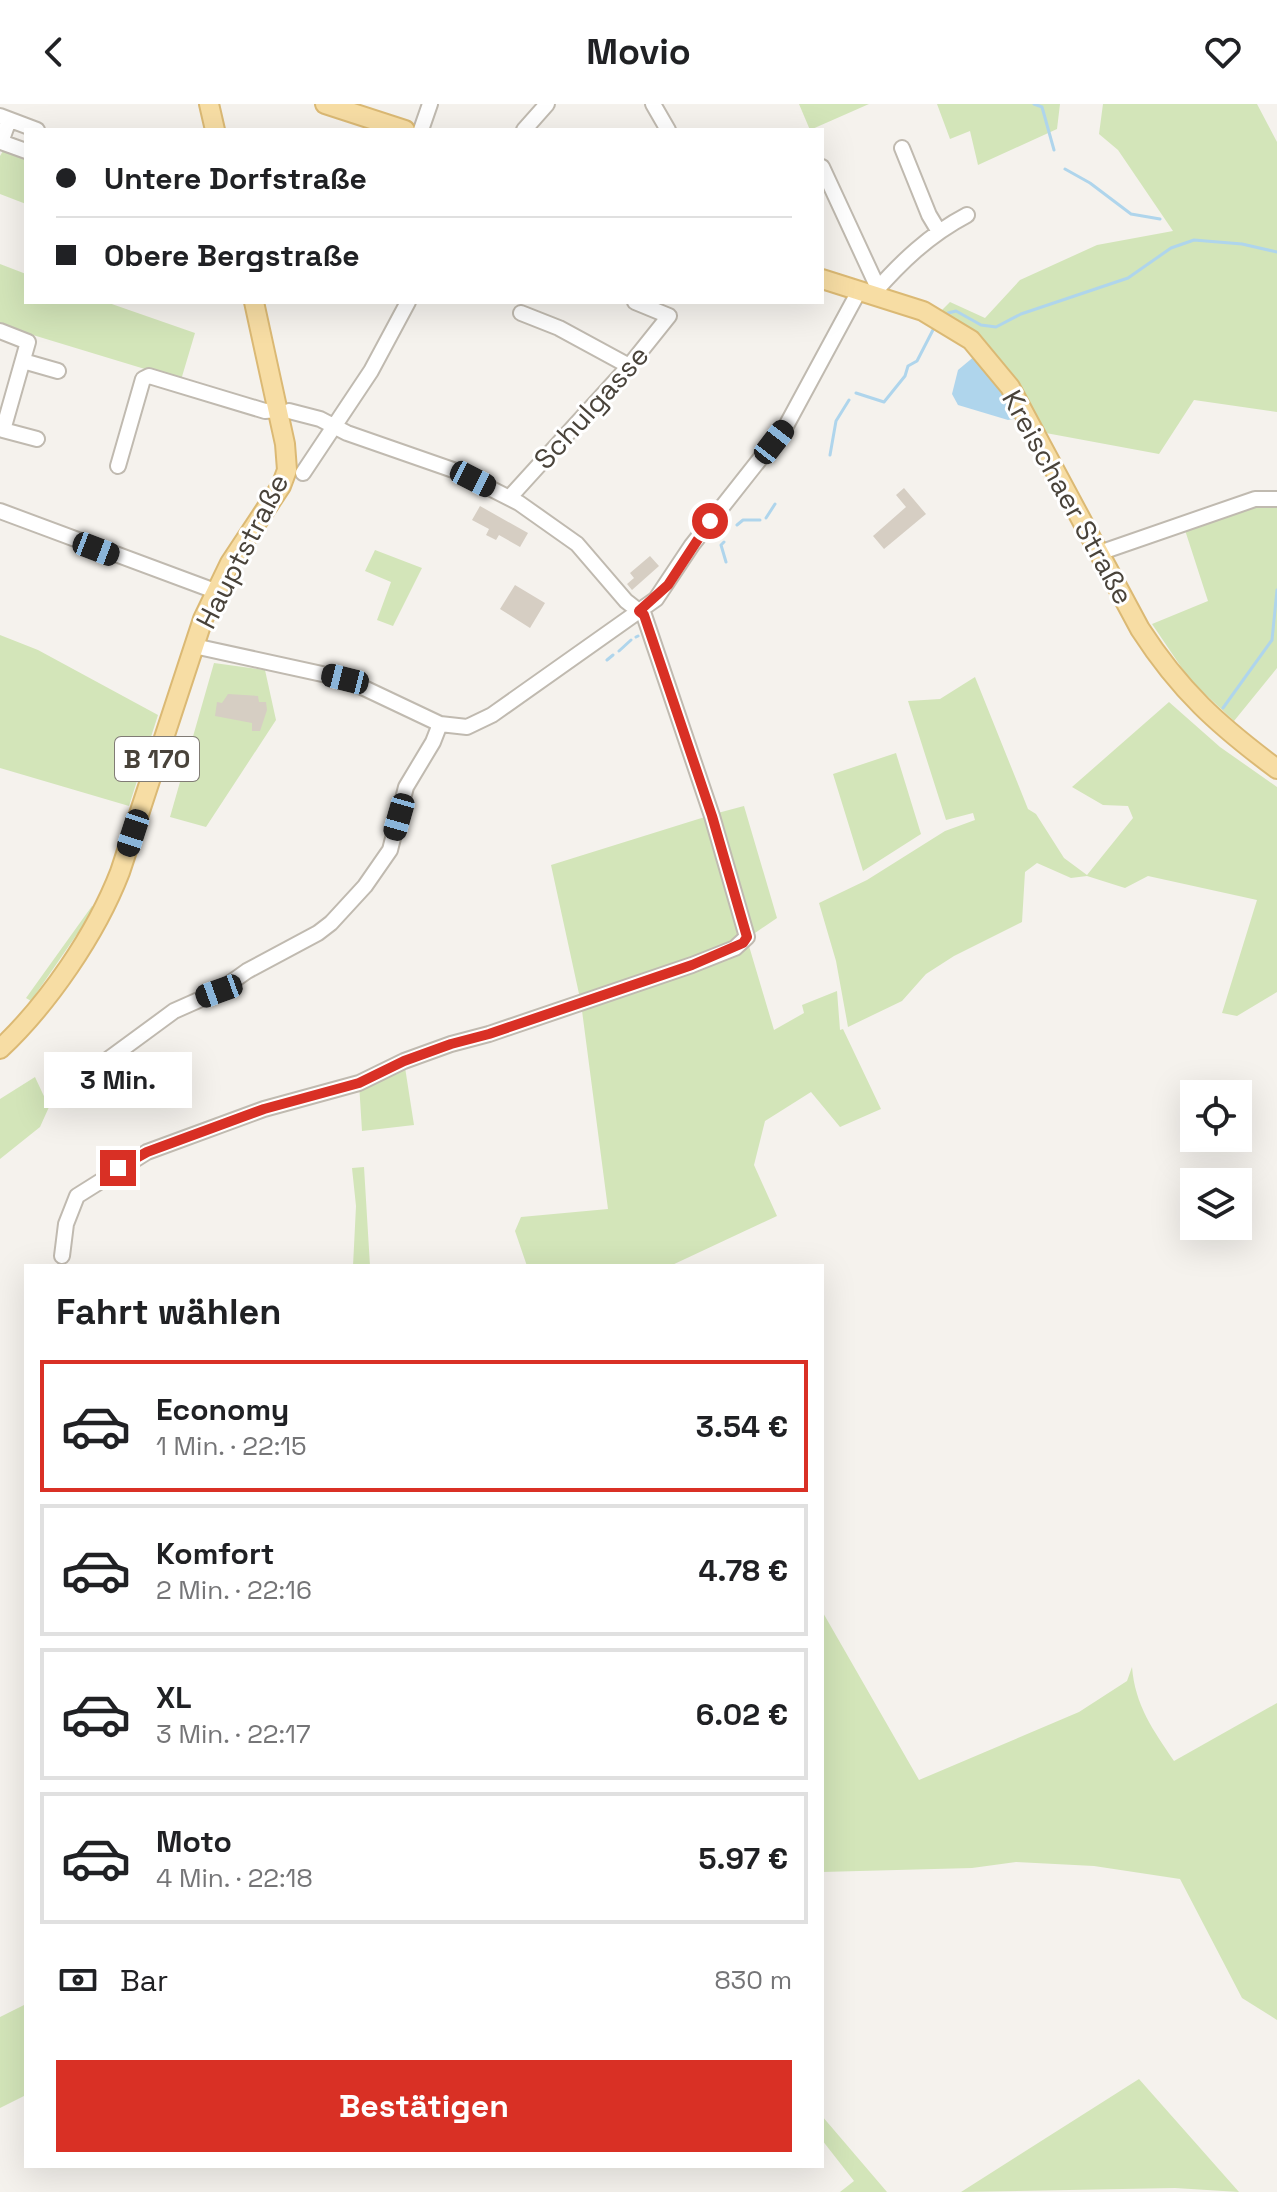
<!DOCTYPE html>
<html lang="de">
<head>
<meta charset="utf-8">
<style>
  body { margin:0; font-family:"Space Grotesk",sans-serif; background:#f2f2f2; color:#202124; height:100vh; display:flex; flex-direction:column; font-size:30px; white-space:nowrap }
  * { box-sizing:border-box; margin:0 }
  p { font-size:26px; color:#757577 }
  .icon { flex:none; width:44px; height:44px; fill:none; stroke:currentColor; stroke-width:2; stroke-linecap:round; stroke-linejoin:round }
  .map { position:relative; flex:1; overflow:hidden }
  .side { position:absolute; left:24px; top:1160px; width:800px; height:904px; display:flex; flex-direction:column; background:#fff; border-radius:0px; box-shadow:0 8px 32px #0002 }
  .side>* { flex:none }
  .hud { position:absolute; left:24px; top:24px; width:800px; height:176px; border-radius:0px; box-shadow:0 8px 32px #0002; display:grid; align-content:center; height:176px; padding:0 32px; background:#fff }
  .controls { position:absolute; left:1180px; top:976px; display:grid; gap:16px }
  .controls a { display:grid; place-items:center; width:72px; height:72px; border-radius:0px; background:#fff; box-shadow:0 8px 32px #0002; font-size:40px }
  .end { position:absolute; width:36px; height:36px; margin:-18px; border:10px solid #d93025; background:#fff; box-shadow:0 0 0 4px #fff }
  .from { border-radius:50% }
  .bubble { position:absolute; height:56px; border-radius:0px; background:#fff; box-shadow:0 8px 32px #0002; font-size:26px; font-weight:800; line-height:56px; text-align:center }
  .car { position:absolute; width:24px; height:48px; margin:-24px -12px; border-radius:10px; box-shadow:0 0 6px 2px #0007; background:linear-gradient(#222 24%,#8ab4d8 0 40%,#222 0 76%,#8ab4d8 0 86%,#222 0) }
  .hud b { display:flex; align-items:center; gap:28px; height:76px; font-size:30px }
  .hud b+b { border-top:2px solid #e0e0e0 }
  .hud i { width:20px; height:20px; background:#202124 }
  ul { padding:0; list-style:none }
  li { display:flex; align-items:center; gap:24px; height:132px; margin:0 16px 12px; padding:0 16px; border:4px solid #e0e0e0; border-radius:0px }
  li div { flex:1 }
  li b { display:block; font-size:30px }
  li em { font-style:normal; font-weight:800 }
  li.on { border-color:#d93025 }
  li>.icon { width:72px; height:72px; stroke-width:1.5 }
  h2 { padding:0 32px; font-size:36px; line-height:96px }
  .pay { display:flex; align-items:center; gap:20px; height:88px; padding:0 32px; font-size:30px }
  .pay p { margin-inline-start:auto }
  .button { display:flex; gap:16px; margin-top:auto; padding:16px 32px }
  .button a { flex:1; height:92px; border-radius:0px; background:#d93025; color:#fff; font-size:32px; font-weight:800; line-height:92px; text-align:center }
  header { display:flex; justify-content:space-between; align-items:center; height:104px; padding:0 32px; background:#fff; font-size:36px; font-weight:800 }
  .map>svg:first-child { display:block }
</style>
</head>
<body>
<header><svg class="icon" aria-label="back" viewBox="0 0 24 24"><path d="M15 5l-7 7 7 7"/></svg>Movio<svg class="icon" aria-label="heart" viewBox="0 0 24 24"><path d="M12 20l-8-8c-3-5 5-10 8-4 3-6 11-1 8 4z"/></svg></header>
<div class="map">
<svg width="1277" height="2088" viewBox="0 0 1277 2088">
  <rect width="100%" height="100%" fill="#f5f2ed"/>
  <!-- green -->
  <path fill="#d3e5b9" d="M799,0H869L810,26Z
    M937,0H1060L1057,25L978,61L970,27L950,35Z
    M1103,0H1257L1277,38V308L1194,296L1159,350L1035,327L939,209L950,198L985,214L1020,176L1097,141L1173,127L1118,46L1099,30Z
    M4,45L26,54V100L0,90V52Z
    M0,160L26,170V198H106L195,229L181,276L0,221Z
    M1255,398L1277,400V564L1234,617L1190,576L1152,520L1208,497L1184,423Z
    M375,446L422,464L393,522L377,516L391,478L365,467Z
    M0,531L38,546L158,611L129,702L0,664Z
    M214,559L265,566L276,616L206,723L170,713Z
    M975,573L1028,705L1036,710L1064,754L1087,771L1133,714L1128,702L1103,701L1072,683L1169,598L1220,643L1277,683V888L1237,912L1222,909L1257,796L1148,772L1125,784L1087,772L1071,774L1037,759L1025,768L1022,818L954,852L926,870L902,897L848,923L836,857L819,799L867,776L945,727L975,716L973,709L946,716L908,597L940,595Z
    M896,649L921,730L863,767L833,670Z
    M744,702L777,814L755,829L748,827L714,710Z
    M708,712L740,822L738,835L694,865L749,842L774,926L804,909L802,901L837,887L840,926L843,925L881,1005L840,1023L811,988L765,1017L754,1061L777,1112L670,1162H527L515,1127L521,1113L608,1105L581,899L551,761Z
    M92,802L95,804L31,897L26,894Z
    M404,957L414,1021L362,1027L359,979Z
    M35,973L49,1003L40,1023L0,1055V995Z
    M364,1063L370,1162H353L356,1102L352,1064Z
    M822,1507L919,1676L1079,1608L1127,1577L1132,1563C1135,1601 1153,1626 1174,1657L1277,1599V1916L1242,1894L1180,1775L1094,1762L1016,1758L972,1764L822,1768Z
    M26,1900V1991L0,2004V1913Z
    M1139,1975L1239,2088L1175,2084L961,2088Z
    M822,2012L887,2088H840L854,2077L822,2036Z"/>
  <!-- water -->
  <path fill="#afd5ec" d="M976,251L996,275L1018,314L1008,316L958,301L952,290L958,266Z"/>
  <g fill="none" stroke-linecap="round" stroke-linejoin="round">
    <!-- stream -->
    <path stroke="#afd5ec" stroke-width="3" d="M1034,0L1042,3L1054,46
      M1065,65L1090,79L1131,110L1160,115
      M948,209L956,207L981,221L996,223L1021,210L1128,174L1171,144L1194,136L1242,140L1277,148
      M856,289L884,298L905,272L908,262L917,257L935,222
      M830,351L836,317L849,296
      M766,414L775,400
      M737,421L743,416H760
      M724,438L721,441L726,458
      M636,533L638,532
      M619,547L631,536
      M607,556L613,551
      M1223,604L1272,536L1277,486"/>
  </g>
  <!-- building -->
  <path fill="#d6cec3" d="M904,384L926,410L884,445L873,432L906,403L896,391Z
    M480,402L528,429L520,443L499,431L496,436L486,431L489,425L472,416Z
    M650,452L659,462L632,486L627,480L634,474L630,469Z
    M515,481L545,499L530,524L500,505Z
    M228,590L258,592L259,598H266L267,606L260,627H252V619L215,612L217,598L222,599Z"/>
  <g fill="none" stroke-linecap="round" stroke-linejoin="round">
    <defs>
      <path id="minor" d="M653,0L668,26
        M0,12L37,26
        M9,16L1,38L26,47
        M421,26L430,0
        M524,26L547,0
        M902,44L929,111L938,126
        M822,63L878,184
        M873,190C901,158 929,131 967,111
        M521,209L559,224L629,262
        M0,227L28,238L3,326L37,335
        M23,257L58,267
        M118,362L143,275L149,272L265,307L278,306
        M303,369L371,267L408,198
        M510,393L629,262L669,212L635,198
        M0,407L215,487
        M1099,449L1255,395H1277
        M194,542L345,575L440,620L467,623L492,611L656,495L692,441L786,322L859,187
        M91,968L174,907L219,887L247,867L318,829L331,819L365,782L390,746L406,683L433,638L440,620
        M62,1152L66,1120L77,1092L147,1048L264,1005L359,979L404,957L451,940L489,930L692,861L735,844L747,833L712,712L644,511L626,497L577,440L519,399L456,367L347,329L320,315L289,307"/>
      <path id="major" d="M209,0L215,26
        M325,0L405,26
        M822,175L923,207L971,236L1010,283L1140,525C1180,587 1218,621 1277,665
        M0,945C48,900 96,830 120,768L203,515L230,459L281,382L287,366L285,340L254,198"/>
    </defs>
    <!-- minor casing -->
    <use href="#minor" stroke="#c0bab0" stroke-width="18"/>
    <!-- major casing -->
    <use href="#major" stroke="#dbb974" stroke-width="22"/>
    <!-- minor -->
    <use href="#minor" stroke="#fff" stroke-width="14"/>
    <!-- major -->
    <use href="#major" stroke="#f7dda4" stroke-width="18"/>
  </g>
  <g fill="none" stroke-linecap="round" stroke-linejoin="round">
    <!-- route -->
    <path stroke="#d93025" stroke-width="10" d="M118,1064L147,1048L264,1005L359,979L404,957L451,940L489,930L692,861L743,839L747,833L712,712L644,511L639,507L668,481L710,417"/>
  </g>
  <g text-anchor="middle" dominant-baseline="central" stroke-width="6" stroke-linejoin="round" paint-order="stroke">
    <!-- shield labels -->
    <rect fill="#fff" stroke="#807b75" stroke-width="2" x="115" y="633" width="84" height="44" rx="6"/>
    <g font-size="26" font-weight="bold" fill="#49433a">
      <text x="157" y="655">B 170</text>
    </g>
    <!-- street labels -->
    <g font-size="28" fill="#49433a" stroke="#fff">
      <text transform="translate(591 303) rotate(-48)">Schulgasse</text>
      <text transform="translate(1068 393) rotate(61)">Kreischaer Straße</text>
      <text transform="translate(242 447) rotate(-63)">Hauptstraße</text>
    </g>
  </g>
</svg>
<div class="controls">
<a><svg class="icon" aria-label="locate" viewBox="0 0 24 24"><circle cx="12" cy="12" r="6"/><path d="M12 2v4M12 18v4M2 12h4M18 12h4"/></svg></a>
<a><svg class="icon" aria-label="layers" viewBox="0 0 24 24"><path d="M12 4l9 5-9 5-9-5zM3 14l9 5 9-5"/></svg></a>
</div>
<i class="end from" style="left:710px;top:417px"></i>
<i class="end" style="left:118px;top:1064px"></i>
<div class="bubble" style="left:44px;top:948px;width:148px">3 Min.</div>
<i class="car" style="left:774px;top:338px;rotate:38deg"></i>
<i class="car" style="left:473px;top:375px;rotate:117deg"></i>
<i class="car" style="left:96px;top:445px;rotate:111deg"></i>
<i class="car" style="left:345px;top:575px;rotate:284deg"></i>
<i class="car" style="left:399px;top:713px;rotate:196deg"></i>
<i class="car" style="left:133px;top:729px;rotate:198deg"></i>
<i class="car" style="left:219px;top:887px;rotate:250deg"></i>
<div class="hud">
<b><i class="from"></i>Untere Dorfstraße</b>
<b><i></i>Obere Bergstraße</b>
</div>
<section class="side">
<h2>Fahrt wählen</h2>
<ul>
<li class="on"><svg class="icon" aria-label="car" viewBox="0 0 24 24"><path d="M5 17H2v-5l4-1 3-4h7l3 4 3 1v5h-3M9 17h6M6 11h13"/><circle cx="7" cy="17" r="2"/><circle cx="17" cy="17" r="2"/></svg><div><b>Economy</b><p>1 Min. · 22:15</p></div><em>3.54 €</em></li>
<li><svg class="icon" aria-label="car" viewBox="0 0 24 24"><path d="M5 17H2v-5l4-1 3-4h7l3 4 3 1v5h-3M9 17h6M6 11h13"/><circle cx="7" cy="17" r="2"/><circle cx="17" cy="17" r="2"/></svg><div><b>Komfort</b><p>2 Min. · 22:16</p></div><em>4.78 €</em></li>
<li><svg class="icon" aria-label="car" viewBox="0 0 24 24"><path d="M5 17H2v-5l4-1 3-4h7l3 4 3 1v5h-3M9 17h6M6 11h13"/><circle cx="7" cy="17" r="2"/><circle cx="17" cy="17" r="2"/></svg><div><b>XL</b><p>3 Min. · 22:17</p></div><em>6.02 €</em></li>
<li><svg class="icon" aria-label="car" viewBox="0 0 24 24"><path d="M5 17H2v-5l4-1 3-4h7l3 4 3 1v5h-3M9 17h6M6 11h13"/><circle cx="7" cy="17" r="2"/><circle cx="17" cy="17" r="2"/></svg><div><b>Moto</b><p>4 Min. · 22:18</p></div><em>5.97 €</em></li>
</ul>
<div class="pay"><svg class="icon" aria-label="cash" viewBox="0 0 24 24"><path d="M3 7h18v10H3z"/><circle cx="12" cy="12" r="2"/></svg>Bar<p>830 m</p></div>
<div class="button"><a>Bestätigen</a></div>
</section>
</div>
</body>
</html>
